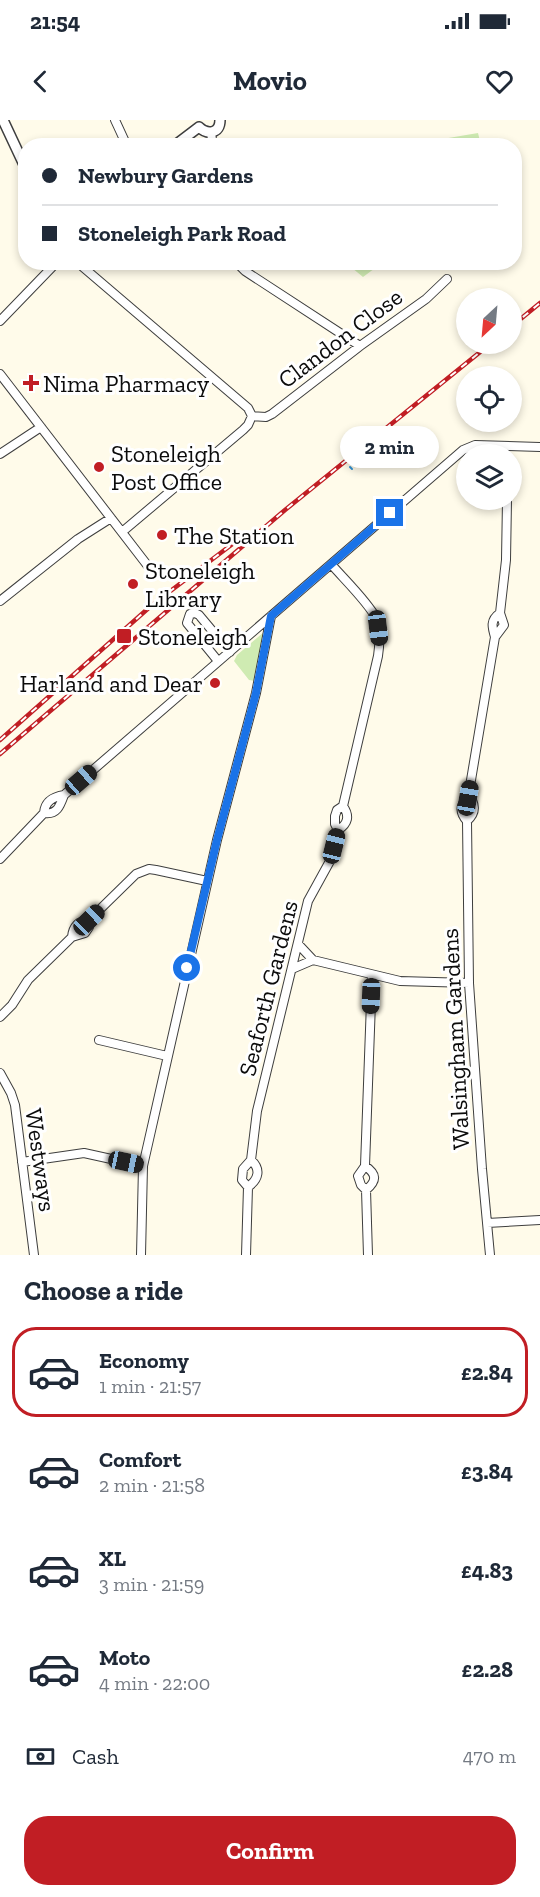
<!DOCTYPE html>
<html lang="en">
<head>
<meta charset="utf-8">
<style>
  body { margin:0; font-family:"Zilla Slab",serif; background:#f2f2f3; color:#1f2937; height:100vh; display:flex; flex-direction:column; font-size:22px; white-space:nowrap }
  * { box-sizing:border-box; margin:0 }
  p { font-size:20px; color:#747a83 }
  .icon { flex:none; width:33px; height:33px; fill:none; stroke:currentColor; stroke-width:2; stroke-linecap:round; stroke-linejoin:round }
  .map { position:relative; height:1135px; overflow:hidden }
  .details { display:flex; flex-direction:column; background:#fff; flex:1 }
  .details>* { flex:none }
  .guide { position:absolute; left:18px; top:18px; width:504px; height:132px; border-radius:24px; box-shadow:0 3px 9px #0003; display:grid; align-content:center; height:132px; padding:0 24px; background:#fff }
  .needle { width:39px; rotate:206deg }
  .buttons { position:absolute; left:456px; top:168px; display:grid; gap:12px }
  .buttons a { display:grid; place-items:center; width:66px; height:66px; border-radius:50%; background:#fff; box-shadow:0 3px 9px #0003; font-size:30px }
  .end { position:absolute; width:27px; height:27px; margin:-14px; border:8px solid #1a73e8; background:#fff; box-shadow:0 0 0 3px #fff }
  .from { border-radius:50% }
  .bubble { position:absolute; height:42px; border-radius:21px; background:#fff; box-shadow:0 3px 9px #0003; font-size:20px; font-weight:700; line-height:42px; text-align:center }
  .car { position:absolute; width:18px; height:36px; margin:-18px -9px; border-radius:8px; box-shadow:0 0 4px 2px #0007; background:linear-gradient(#222 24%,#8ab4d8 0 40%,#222 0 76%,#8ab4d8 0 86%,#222 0) }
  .guide b { display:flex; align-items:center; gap:21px; height:57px; font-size:22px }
  .guide b+b { border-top:2px solid #e0e1e3 }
  .guide i { width:15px; height:15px; background:#1f2937 }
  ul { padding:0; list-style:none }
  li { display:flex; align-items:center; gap:18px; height:90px; margin:0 12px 9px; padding:0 12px; border:3px solid transparent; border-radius:24px }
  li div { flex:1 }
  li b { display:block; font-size:22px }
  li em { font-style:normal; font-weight:700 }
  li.current { border-color:#c11e24 }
  li>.icon { width:54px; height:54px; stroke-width:1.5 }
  h2 { padding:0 24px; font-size:27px; line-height:72px }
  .pay { display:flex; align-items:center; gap:15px; height:66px; padding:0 24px; font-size:22px }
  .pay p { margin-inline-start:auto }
  .button { display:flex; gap:12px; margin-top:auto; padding:12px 24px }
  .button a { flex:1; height:69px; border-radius:24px; background:#c11e24; color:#fff; font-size:24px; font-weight:700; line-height:69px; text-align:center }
  .status { display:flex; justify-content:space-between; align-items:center; height:42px; padding:0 30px; background:#fff; direction:ltr }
  .status svg { height:16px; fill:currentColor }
  header { display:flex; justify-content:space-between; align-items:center; height:78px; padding:0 24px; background:#fff; font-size:27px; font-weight:700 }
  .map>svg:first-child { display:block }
</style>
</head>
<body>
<div class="status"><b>21:54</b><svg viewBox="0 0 49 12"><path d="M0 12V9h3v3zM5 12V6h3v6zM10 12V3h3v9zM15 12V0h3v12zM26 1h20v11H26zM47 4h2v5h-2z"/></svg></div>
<header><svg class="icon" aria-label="back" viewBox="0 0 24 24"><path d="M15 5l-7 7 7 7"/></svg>Movio<svg class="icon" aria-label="heart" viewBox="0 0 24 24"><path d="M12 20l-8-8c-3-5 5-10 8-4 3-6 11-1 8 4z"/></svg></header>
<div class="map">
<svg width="540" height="1135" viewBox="0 0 540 1135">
  <rect width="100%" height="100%" fill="#fffbea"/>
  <!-- green -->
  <path fill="#cfebb2" d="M478,13L481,25H407Z
    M346,143H382L363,157Z
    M264,512L265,513L255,561L249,560L234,541L237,535Z"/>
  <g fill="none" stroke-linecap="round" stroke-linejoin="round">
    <!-- stream -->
    <path stroke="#3091d3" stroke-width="2" d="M350,347L352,349"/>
    <defs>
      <path id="minor" d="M115,0L127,26
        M211,13L213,26
        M77,142L248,288L252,296
        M236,142L245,151L360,226
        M0,201L57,142
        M0,254L151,450
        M252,296L266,297L272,294L360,226L426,179L447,159
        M0,334L41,307
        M122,412L243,310L248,305L252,296
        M0,481L78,419L111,398
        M495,517C492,507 490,500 500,493
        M218,541L187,503L190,494L195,493L199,495L230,532
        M44,693C57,695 60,686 64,675L463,330L475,325L540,327
        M467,701C474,695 476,689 472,680L468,678
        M338,710C348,704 350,696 343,686
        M0,739L44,693C45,681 53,677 64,675
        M72,817L85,813L89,807V800L136,754L149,749L156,750L207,761
        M298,824L313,840
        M292,849L313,840L400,861L469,863
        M0,897L12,885L28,860L72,817C73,806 78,801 89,800
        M99,920L167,936
        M0,953L11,973L15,985L34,1135
        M22,1042L84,1033L143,1046
        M365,1046C377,1054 377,1061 366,1070
        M248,1067C259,1059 261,1049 251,1040
        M487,1103L540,1100
        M141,1135L143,1046L217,720L256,573L271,496
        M246,1135L248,1067L242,1060L243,1049L251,1040L257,991L308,781L330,741L338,710L335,704V696L337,690L343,686L378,536C380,523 380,510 376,498C368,482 343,458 331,444
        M368,1135L366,1070L361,1065L358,1056L365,1046L372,855
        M490,1135L482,1049L469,863L467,701C460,693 459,685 468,678L495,517L504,505L500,493L506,440L507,380"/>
      <path id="tertiary" d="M3,0L26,49
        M199,7C207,15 220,14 220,0
        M174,26L199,7"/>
    </defs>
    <!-- minor casing -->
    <use href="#minor" stroke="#3e3e3e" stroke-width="10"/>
    <!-- tertiary casing -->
    <use href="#tertiary" stroke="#3e3e3e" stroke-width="12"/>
    <!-- minor -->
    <use href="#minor" stroke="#fff" stroke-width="8"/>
    <!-- tertiary -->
    <use href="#tertiary" stroke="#fff" stroke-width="9"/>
    <defs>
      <path id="rail" d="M512,206L540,183
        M0,620L152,485L239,419
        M0,634L285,390L490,224"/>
    </defs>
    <!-- rail casing -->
    <use href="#rail" stroke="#c11e24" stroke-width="4.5"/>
    <!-- rail -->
    <use href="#rail" stroke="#fff" stroke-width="2" stroke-dasharray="7" stroke-linecap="butt"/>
  </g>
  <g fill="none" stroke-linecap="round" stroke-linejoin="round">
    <!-- route -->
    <path stroke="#1a73e8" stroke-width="8" d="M187,848L217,720L256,573L271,496L390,393"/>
  </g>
  <!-- markers -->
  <g fill="#c11e24" stroke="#fff" stroke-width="2">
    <path d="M28 254h6v6h6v6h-6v6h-6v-6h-6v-6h6z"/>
    <circle cx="99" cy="347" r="6"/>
    <circle cx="162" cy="415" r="6"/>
    <circle cx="133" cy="464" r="6"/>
    <rect x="116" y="508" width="16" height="16" rx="3"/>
    <circle cx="215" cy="563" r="6"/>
  </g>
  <g text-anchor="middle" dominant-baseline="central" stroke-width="6" stroke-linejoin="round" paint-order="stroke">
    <!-- street labels -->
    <g font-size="24" fill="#0b0b0b" stroke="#fff">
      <text transform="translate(340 218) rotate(-37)">Clandon Close</text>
      <text transform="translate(268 868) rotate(-76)">Seaforth Gardens</text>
      <text transform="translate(455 919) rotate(-93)">Walsingham Gardens</text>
      <text transform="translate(41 1040) rotate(82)">Westways</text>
    </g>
    <!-- poi labels -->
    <g font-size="24" fill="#0b0b0b" stroke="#fff" text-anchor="start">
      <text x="43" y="263">Nima Pharmacy</text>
      <text x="111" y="333">Stoneleigh<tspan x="111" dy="28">Post Office</tspan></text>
      <text x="174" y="415">The Station</text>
      <text x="145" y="450">Stoneleigh<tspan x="145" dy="28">Library</tspan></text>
      <text x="138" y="516">Stoneleigh</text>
      <text x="203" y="563" text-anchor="end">Harland and Dear</text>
    </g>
  </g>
</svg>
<div class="buttons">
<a><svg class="needle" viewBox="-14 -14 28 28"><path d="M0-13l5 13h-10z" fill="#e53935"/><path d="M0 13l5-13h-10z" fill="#747a83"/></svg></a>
<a><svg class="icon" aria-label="locate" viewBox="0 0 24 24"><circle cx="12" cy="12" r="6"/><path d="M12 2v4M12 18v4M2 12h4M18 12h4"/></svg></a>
<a><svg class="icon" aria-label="layers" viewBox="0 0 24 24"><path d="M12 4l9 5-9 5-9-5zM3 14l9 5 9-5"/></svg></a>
</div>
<i class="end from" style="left:187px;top:848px"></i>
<i class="end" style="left:390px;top:393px"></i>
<div class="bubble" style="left:340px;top:306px;width:99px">2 min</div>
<i class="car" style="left:378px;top:508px;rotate:173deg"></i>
<i class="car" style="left:81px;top:660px;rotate:49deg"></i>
<i class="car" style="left:468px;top:678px;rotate:10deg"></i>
<i class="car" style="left:334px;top:726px;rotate:14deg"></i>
<i class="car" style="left:89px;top:800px;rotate:46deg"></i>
<i class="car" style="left:371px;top:876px;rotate:182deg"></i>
<i class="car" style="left:126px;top:1042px;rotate:102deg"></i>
<div class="guide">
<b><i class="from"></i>Newbury Gardens</b>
<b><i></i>Stoneleigh Park Road</b>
</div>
</div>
<section class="details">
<h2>Choose a ride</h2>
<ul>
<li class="current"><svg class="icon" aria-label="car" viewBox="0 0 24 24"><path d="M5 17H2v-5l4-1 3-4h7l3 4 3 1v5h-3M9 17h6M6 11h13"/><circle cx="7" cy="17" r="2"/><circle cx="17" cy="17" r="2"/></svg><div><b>Economy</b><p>1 min · 21:57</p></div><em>£2.84</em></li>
<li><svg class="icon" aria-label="car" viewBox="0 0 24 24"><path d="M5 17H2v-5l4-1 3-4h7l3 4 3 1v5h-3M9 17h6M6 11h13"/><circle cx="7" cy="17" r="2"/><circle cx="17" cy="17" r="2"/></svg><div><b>Comfort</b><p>2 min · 21:58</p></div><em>£3.84</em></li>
<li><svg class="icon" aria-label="car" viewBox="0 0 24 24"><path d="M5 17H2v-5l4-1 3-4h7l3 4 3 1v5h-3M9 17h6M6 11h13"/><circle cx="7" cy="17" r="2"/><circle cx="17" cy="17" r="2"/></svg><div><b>XL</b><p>3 min · 21:59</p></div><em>£4.83</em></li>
<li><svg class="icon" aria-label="car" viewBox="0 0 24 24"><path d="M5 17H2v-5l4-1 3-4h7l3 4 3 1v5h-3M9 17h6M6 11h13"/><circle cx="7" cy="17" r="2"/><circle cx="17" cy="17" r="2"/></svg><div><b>Moto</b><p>4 min · 22:00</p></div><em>£2.28</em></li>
</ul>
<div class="pay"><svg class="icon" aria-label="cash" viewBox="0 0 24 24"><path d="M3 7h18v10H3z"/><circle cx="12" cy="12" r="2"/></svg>Cash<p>470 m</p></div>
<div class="button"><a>Confirm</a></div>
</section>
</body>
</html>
